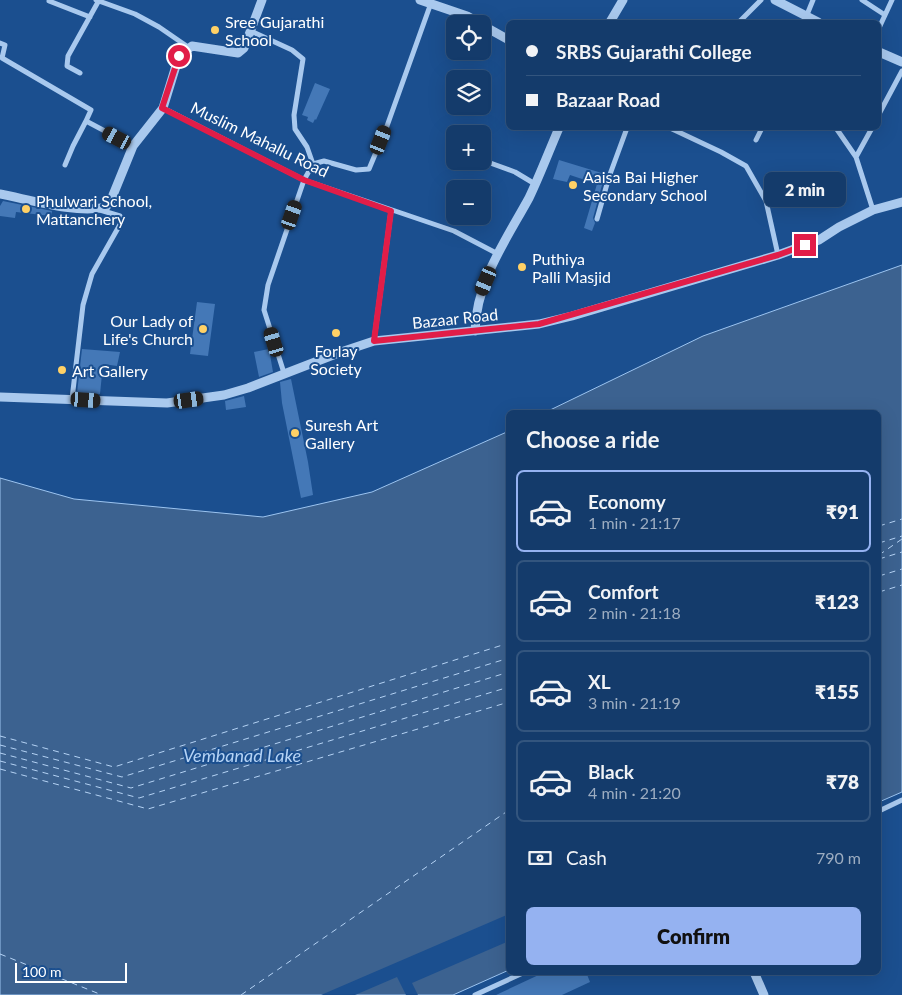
<!DOCTYPE html>
<html lang="en">
<head>
<meta charset="utf-8">
<style>
  body { margin:0; font-family:Lato,sans-serif; background:#214673; color:#f1f3f6; height:100vh; display:flex; flex-direction:column; font-size:19px; white-space:nowrap }
  * { box-sizing:border-box; margin:0 }
  p { font-size:16px; color:#9dadc1 }
  .icon { flex:none; width:28px; height:28px; fill:none; stroke:currentColor; stroke-width:2; stroke-linecap:round; stroke-linejoin:round }
  .map { position:relative; flex:1; overflow:hidden }
  .details { position:absolute; left:506px; top:410px; width:375px; height:565px; display:flex; flex-direction:column; background:#143b6b; border-radius:8px; box-shadow:0 5px 20px #0002,0 0 0 1px #33557e }
  .details>* { flex:none }
  .top-card { position:absolute; left:506px; top:20px; width:375px; height:110px; border-radius:8px; box-shadow:0 5px 20px #0002,0 0 0 1px #33557e; display:grid; align-content:center; height:110px; padding:0 20px; background:#143b6b }
  .controls { position:absolute; left:446px; top:15px; display:grid; gap:10px }
  .controls a { display:grid; place-items:center; width:45px; height:45px; border-radius:8px; background:#143b6b; box-shadow:0 5px 20px #0002,0 0 0 1px #33557e; font-size:25px }
  .scale { position:absolute; left:15px; bottom:12px; width:112px; box-sizing:border-box; padding-left:5px; border:2px solid #fff; border-top:0; font-size:14px; line-height:18px; white-space:nowrap; color:#fff; -webkit-text-stroke:4px #1b4f8f; paint-order:stroke }
  .end { position:absolute; width:22px; height:22px; margin:-11px; border:6px solid #e11d48; background:#fff; box-shadow:0 0 0 2px #fff }
  .from { border-radius:50% }
  .bubble { position:absolute; height:35px; border-radius:8px; background:#143b6b; box-shadow:0 5px 20px #0002,0 0 0 1px #33557e; font-size:16px; font-weight:800; line-height:35px; text-align:center }
  .car { position:absolute; width:15px; height:30px; margin:-15px -8px; border-radius:6px; box-shadow:0 0 4px 1px #0007; background:linear-gradient(#222 24%,#8ab4d8 0 40%,#222 0 76%,#8ab4d8 0 86%,#222 0) }
  .top-card b { display:flex; align-items:center; gap:18px; height:48px; font-size:19px }
  .top-card b+b { border-top:1px solid #33557e }
  .top-card i { width:12px; height:12px; background:#f1f3f6 }
  ul { padding:0; list-style:none }
  li { display:flex; align-items:center; gap:15px; height:82px; margin:0 10px 8px; padding:0 10px; border:2px solid #33557e; border-radius:8px }
  li div { flex:1 }
  li b { display:block; font-size:19px }
  li em { font-style:normal; font-weight:800 }
  li.active { border-color:#95b2f1 }
  li>.icon { width:45px; height:45px; stroke-width:1.5 }
  h2 { padding:0 20px; font-size:22px; line-height:60px }
  .pay { display:flex; align-items:center; gap:12px; height:55px; padding:0 20px; font-size:19px }
  .pay p { margin-inline-start:auto }
  .action { display:flex; gap:10px; margin-top:auto; padding:10px 20px }
  .action a { flex:1; height:58px; border-radius:8px; background:#95b2f1; color:#111; font-size:20px; font-weight:800; line-height:58px; text-align:center }
  .map>svg:first-child { display:block }
</style>
</head>
<body>
<div class="map">
<svg width="902" height="995" viewBox="0 0 902 995">
  <rect width="100%" height="100%" fill="#1b4f8f"/>
  <!-- water -->
  <path fill="#3c6290" stroke="#9cc4f0" d="M902,265V792L879,802V412H546L703,336Z
    M509,431V970L453,995H0V478L74,499L263,517L372,492Z"/>
  <!-- pier -->
  <path fill="#1b4f8f" d="M509,914V941L412,983L418,995H406L397,977L355,995H321Z"/>
  <g fill="none" stroke-linecap="round" stroke-linejoin="round">
    <!-- ferry -->
    <path stroke="#b5d3f5" stroke-width="1" stroke-dasharray="6 5" stroke-linecap="butt" d="M879,526L902,519
      M879,543L902,536
      M879,555L902,539
      M879,559L902,552
      M879,576L902,569
      M879,592L902,585
      M0,736L114,767L509,643
      M0,745L122,777L509,658
      M0,753L131,788L509,672
      M0,761L139,798L509,687
      M0,769L148,809L509,702
      M0,954L102,995
      M241,995L509,810"/>
  </g>
  <!-- building -->
  <path fill="#4478b7" d="M315,83L330,89L316,120L315,119L313,123L307,120L308,117L302,115Z
    M559,160L605,174L593,218L595,223L592,231L584,228L597,184L570,175L567,182L553,179Z
    M3,201L52,211L51,216L16,212L15,218L0,216V206Z
    M197,302L215,304L208,356L190,354Z
    M82,349L120,352L117,366L103,364L100,394L77,393Z
    M269,349L273,372L259,377L254,352Z
    M291,379L308,462L313,495L301,498L282,403L280,382Z
    M244,396L246,407L226,410L225,401Z
    M545,972H586L590,982L562,995H496Z"/>
  <g fill="none" stroke-linecap="round" stroke-linejoin="round">
    <!-- minor -->
    <path stroke="#a9c9ee" stroke-width="5" d="M96,0L135,14L159,27L188,47
      M862,0L885,15
      M49,1L90,17
      M739,22L761,0
      M804,22L813,0
      M879,28L892,0
      M251,31L292,50L303,59L294,115L295,129L307,147L313,164
      M0,43L5,45L2,58L91,110L86,121L133,146
      M80,73L67,66L68,56L98,2
      M163,108L304,180L454,231L498,254
      M879,114L902,71
      M670,128L721,152L746,166L766,201L778,255
      M836,128L856,157L873,210
      M756,140L762,128
      M856,157L872,128
      M482,160L515,172L535,184
      M65,165L73,146L86,121
      M597,219L609,177L627,128
      M374,341L391,211
      M284,373L264,310L268,285L304,180L313,164L324,161L356,170L369,169L387,126L431,3
      M72,399L83,305L92,274L122,221L120,216L100,210
      M879,811L902,800
      M475,995L525,972"/>
    <!-- tertiary -->
    <path stroke="#a9c9ee" stroke-width="9" d="M420,0L467,16L481,24
      M775,0L818,22
      M610,22L623,0
      M482,25L509,40
      M879,52L902,62
      M0,194C31,200 77,214 106,207L111,200L133,146L163,108L179,56L192,46L238,53L244,48L262,0
      M475,331C476,282 506,240 529,198C540,175 549,151 559,128
      M0,397L167,403L224,395L248,388L341,352L374,341L539,324L572,316L778,255L819,240L839,227L873,210L902,202
      M754,972L764,995"/>
  </g>
  <g fill="none" stroke-linecap="round" stroke-linejoin="round">
    <!-- route -->
    <path stroke="#e11d48" stroke-width="6" d="M179,56L162,108L304,180L391,211L374,341L539,324L778,255L805,245"/>
  </g>
  <!-- markers -->
  <g fill="#ffd166" stroke="#1b4f8f" stroke-width="2">
    <circle cx="215" cy="30" r="5"/>
    <circle cx="573" cy="185" r="5"/>
    <circle cx="26" cy="209" r="5"/>
    <circle cx="522" cy="267" r="5"/>
    <circle cx="203" cy="329" r="5"/>
    <circle cx="336" cy="333" r="5"/>
    <circle cx="62" cy="370" r="5"/>
    <circle cx="295" cy="433" r="5"/>
  </g>
  <g text-anchor="middle" dominant-baseline="central" stroke-width="4" stroke-linejoin="round" paint-order="stroke">
    <!-- poi labels -->
    <g font-size="16" fill="#fff" stroke="#1b4f8f" text-anchor="start">
      <text x="225" y="21">Sree Gujarathi<tspan x="225" dy="18">School</tspan></text>
      <text x="583" y="176">Aaisa Bai Higher<tspan x="583" dy="18">Secondary School</tspan></text>
      <text x="36" y="200">Phulwari School,<tspan x="36" dy="18">Mattanchery</tspan></text>
      <text x="532" y="258">Puthiya<tspan x="532" dy="18">Palli Masjid</tspan></text>
      <text x="193" y="320" text-anchor="end">Our Lady of<tspan x="193" dy="18">Life's Church</tspan></text>
      <text x="336" y="350" text-anchor="middle">Forlay<tspan x="336" dy="18">Society</tspan></text>
      <text x="72" y="370">Art Gallery</text>
      <text x="305" y="424">Suresh Art<tspan x="305" dy="18">Gallery</tspan></text>
    </g>
    <!-- street labels -->
    <g font-size="16" fill="#fff" stroke="#1b4f8f">
      <text transform="translate(260 139) rotate(26)">Muslim Mahallu Road</text>
      <text transform="translate(455 318) rotate(-6)">Bazaar Road</text>
    </g>
    <!-- water labels -->
    <g font-size="18" font-style="italic" fill="#b5d3f5" stroke="#1b4f8f">
      <text x="242" y="755">Vembanad Lake</text>
    </g>
  </g>
</svg>
<div class="controls">
<a><svg class="icon" aria-label="locate" viewBox="0 0 24 24"><circle cx="12" cy="12" r="6"/><path d="M12 2v4M12 18v4M2 12h4M18 12h4"/></svg></a>
<a><svg class="icon" aria-label="layers" viewBox="0 0 24 24"><path d="M12 4l9 5-9 5-9-5zM3 14l9 5 9-5"/></svg></a>
<a>+</a>
<a>−</a>
</div>
<div class="scale">100 m</div>
<i class="end from" style="left:179px;top:56px"></i>
<i class="end" style="left:805px;top:245px"></i>
<div class="bubble" style="left:764px;top:172px;width:82px">2 min</div>
<i class="car" style="left:117px;top:138px;rotate:298deg"></i>
<i class="car" style="left:381px;top:140px;rotate:22deg"></i>
<i class="car" style="left:292px;top:215px;rotate:19deg"></i>
<i class="car" style="left:486px;top:281px;rotate:203deg"></i>
<i class="car" style="left:274px;top:342px;rotate:343deg"></i>
<i class="car" style="left:86px;top:400px;rotate:94deg"></i>
<i class="car" style="left:189px;top:400px;rotate:82deg"></i>
<div class="top-card">
<b><i class="from"></i>SRBS Gujarathi College</b>
<b><i></i>Bazaar Road</b>
</div>
<section class="details">
<h2>Choose a ride</h2>
<ul>
<li class="active"><svg class="icon" aria-label="car" viewBox="0 0 24 24"><path d="M5 17H2v-5l4-1 3-4h7l3 4 3 1v5h-3M9 17h6M6 11h13"/><circle cx="7" cy="17" r="2"/><circle cx="17" cy="17" r="2"/></svg><div><b>Economy</b><p>1 min · 21:17</p></div><em>₹91</em></li>
<li><svg class="icon" aria-label="car" viewBox="0 0 24 24"><path d="M5 17H2v-5l4-1 3-4h7l3 4 3 1v5h-3M9 17h6M6 11h13"/><circle cx="7" cy="17" r="2"/><circle cx="17" cy="17" r="2"/></svg><div><b>Comfort</b><p>2 min · 21:18</p></div><em>₹123</em></li>
<li><svg class="icon" aria-label="car" viewBox="0 0 24 24"><path d="M5 17H2v-5l4-1 3-4h7l3 4 3 1v5h-3M9 17h6M6 11h13"/><circle cx="7" cy="17" r="2"/><circle cx="17" cy="17" r="2"/></svg><div><b>XL</b><p>3 min · 21:19</p></div><em>₹155</em></li>
<li><svg class="icon" aria-label="car" viewBox="0 0 24 24"><path d="M5 17H2v-5l4-1 3-4h7l3 4 3 1v5h-3M9 17h6M6 11h13"/><circle cx="7" cy="17" r="2"/><circle cx="17" cy="17" r="2"/></svg><div><b>Black</b><p>4 min · 21:20</p></div><em>₹78</em></li>
</ul>
<div class="pay"><svg class="icon" aria-label="cash" viewBox="0 0 24 24"><path d="M3 7h18v10H3z"/><circle cx="12" cy="12" r="2"/></svg>Cash<p>790 m</p></div>
<div class="action"><a>Confirm</a></div>
</section>
</div>
</body>
</html>
